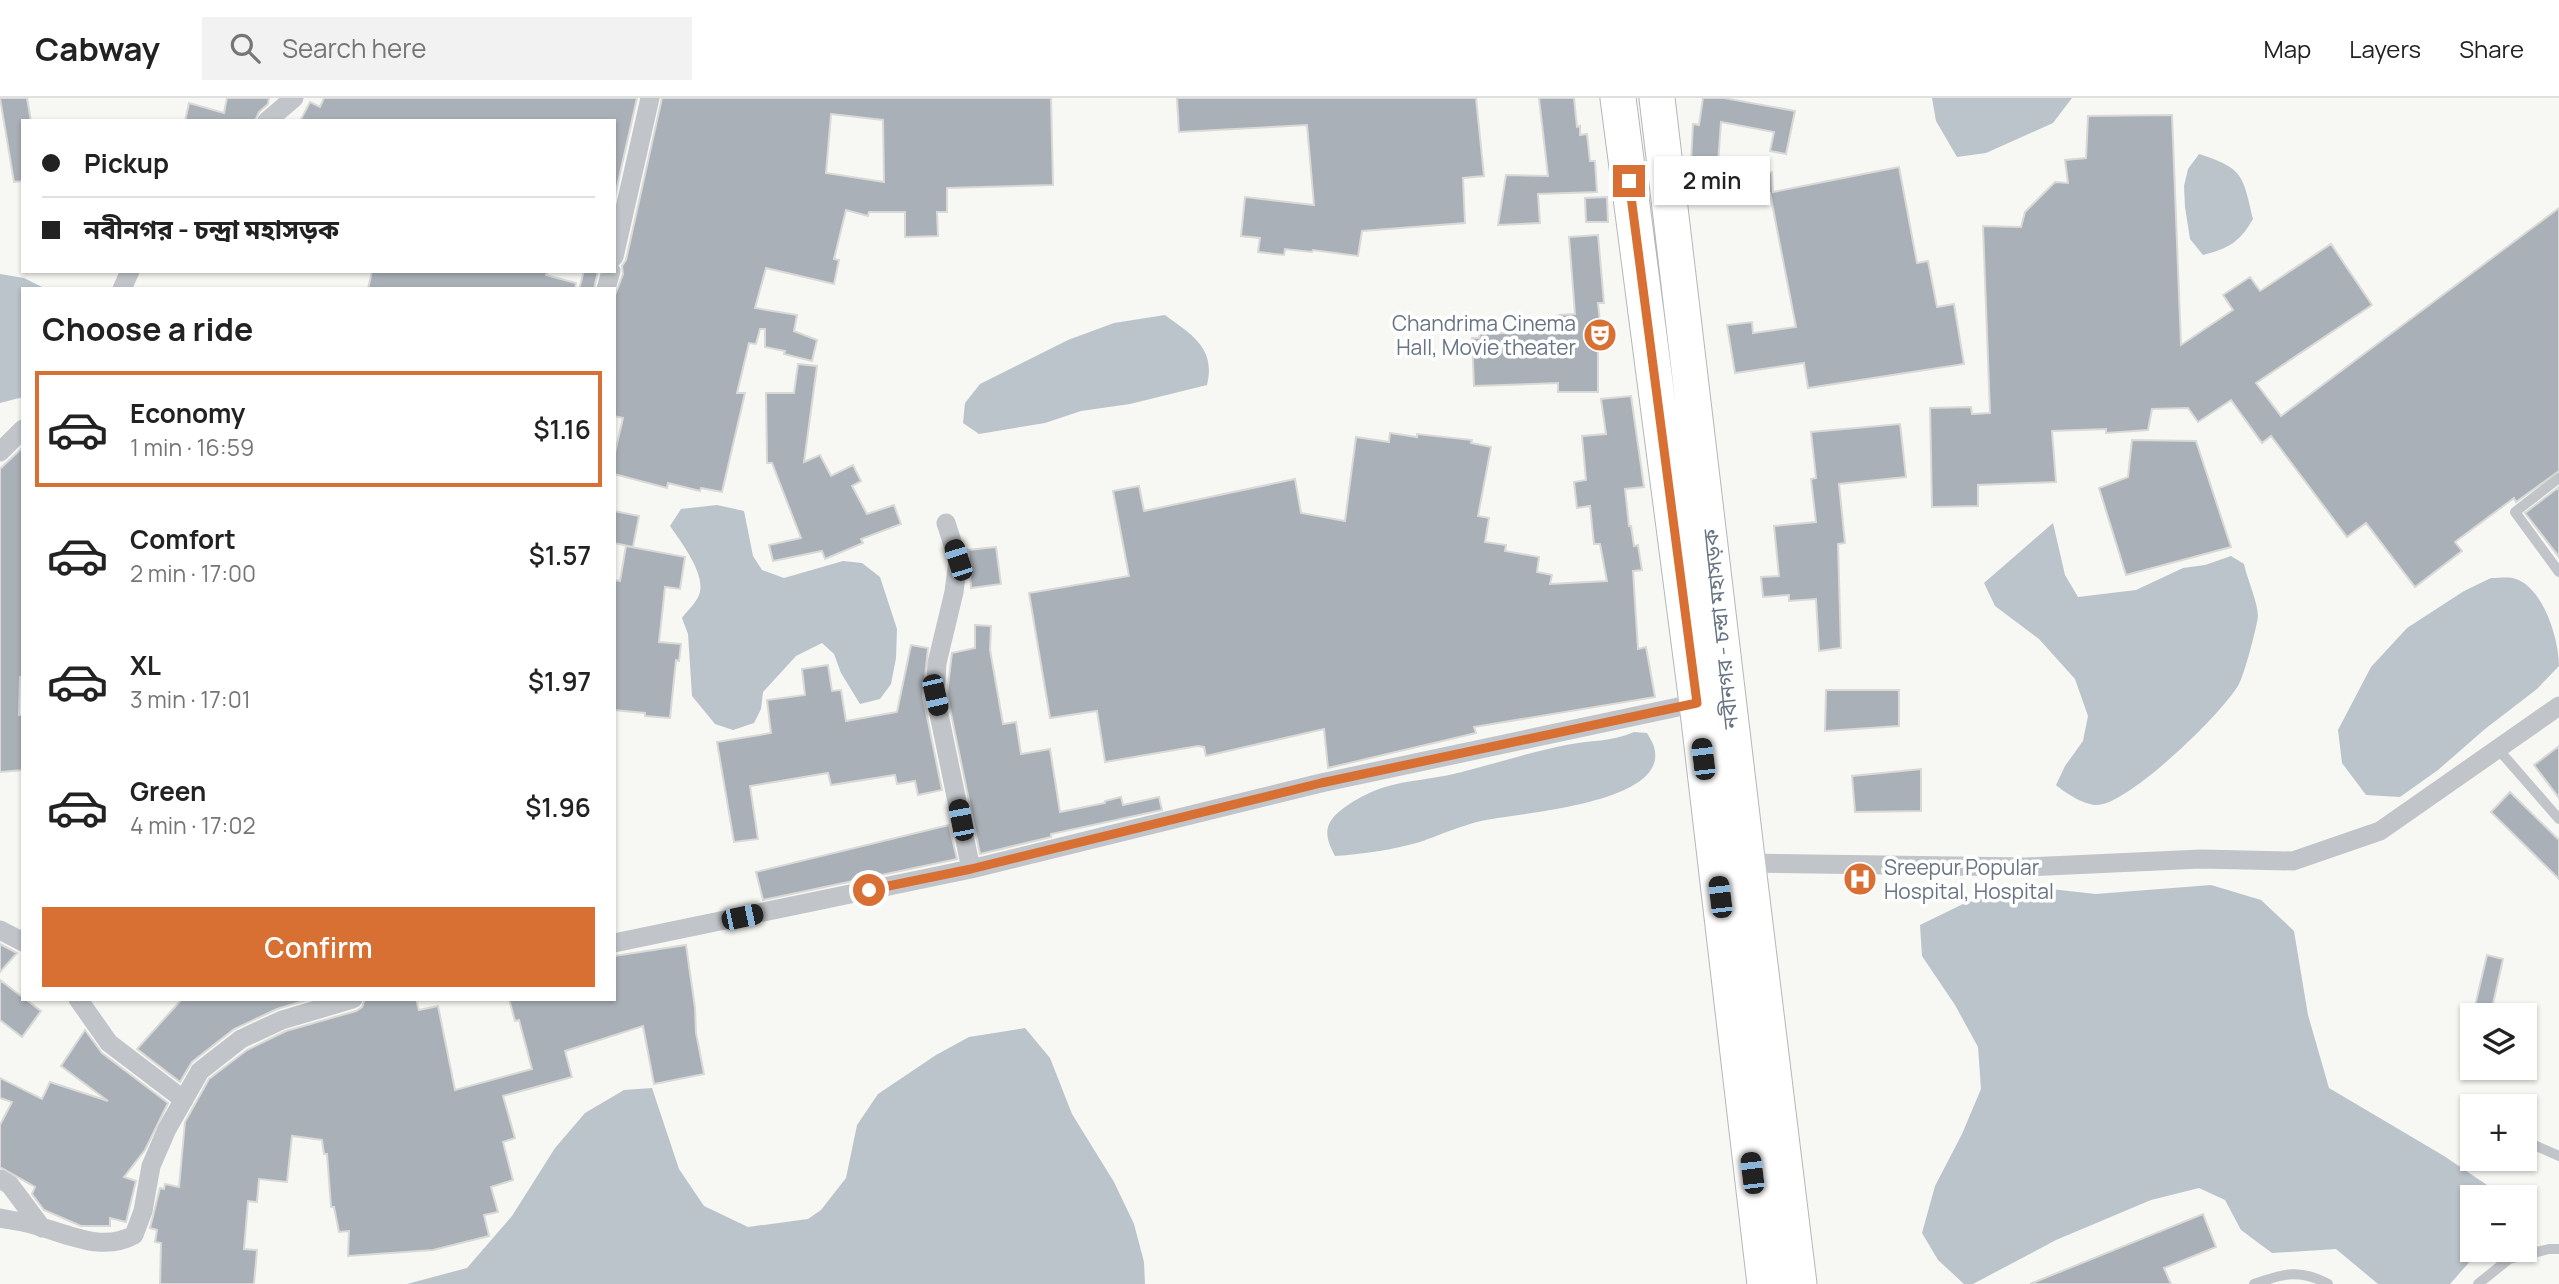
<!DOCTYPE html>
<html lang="en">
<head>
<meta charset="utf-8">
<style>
  body { margin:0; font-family:Manrope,"Noto Sans Bengali",sans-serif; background:#f2f2f2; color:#222; height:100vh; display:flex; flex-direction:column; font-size:26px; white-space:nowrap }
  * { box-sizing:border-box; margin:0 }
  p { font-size:23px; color:#767676 }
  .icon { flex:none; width:38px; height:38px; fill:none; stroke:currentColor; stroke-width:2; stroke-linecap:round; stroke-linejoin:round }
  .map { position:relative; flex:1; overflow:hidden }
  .side { position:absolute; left:21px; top:189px; width:595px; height:714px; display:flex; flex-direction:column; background:#fff; border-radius:0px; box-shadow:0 2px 5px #0004 }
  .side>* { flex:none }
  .banner { position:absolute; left:21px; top:21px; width:595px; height:154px; border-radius:0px; box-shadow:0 2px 5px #0004; display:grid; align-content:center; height:154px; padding:0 21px; background:#fff }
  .tools { position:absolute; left:2460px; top:905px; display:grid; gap:14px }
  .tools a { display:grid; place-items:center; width:77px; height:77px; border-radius:0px; background:#fff; box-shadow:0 2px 5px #0004; font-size:35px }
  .end { position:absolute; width:32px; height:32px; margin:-16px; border:9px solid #d87034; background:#fff; box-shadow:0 0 0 4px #fff }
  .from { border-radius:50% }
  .bubble { position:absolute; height:49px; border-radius:0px; background:#fff; box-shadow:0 2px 5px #0004; font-size:23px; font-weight:600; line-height:49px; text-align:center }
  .car { position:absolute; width:21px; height:42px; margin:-21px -10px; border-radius:9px; box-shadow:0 0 5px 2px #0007; background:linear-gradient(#222 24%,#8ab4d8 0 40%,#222 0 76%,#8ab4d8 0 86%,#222 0) }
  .banner b { display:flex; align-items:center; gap:24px; height:66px; font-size:26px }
  .banner b+b { border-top:2px solid #e0e0e0 }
  .banner i { width:18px; height:18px; background:#222 }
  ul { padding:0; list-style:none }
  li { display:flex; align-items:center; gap:21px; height:116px; margin:0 14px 10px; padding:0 7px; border:4px solid transparent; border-radius:0px }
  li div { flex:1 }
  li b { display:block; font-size:26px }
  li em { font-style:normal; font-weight:600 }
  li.current { border-color:#d87034 }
  li>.icon { width:63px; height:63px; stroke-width:1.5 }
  h2 { padding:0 21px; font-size:32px; line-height:84px }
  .primary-button { display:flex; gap:14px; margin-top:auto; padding:14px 21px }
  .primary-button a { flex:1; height:80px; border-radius:0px; background:#d87034; color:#fff; font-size:28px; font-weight:600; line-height:80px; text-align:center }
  header { display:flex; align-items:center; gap:42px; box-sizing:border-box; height:98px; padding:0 35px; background:#fff; border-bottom:2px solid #e0e0e0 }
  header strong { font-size:33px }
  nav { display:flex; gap:38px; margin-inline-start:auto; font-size:24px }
  .search { width:490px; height:63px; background:#f2f2f2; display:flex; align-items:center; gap:18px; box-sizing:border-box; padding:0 24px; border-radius:0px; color:#767676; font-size:26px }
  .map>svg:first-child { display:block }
</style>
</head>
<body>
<header>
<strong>Cabway</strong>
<div class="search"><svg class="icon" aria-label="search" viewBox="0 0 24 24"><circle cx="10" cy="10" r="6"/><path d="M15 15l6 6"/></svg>Search here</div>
<nav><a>Map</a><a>Layers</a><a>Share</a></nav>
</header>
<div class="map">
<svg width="2559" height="1186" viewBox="0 0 2559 1186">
  <rect width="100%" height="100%" fill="#f7f7f4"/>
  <!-- water -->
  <path fill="#bbc4ca" d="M1932,0H2072L2053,25L1986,55L1957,59L1936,23Z
    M2199,56C2243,70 2243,77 2253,121C2239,145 2229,150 2203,157L2190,141L2185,109L2184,88L2188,71Z
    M0,176L24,180L46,191H23V299L0,305Z
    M1165,217C1192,237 1216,250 1207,287L1130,306L1081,313L1045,325L979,336L963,325L965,305L980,286L1068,242L1114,225Z
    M717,407L744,413L753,458L762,472L784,480L843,463L862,465L880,479L897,531L896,560L891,586L880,601L860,606L841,575L834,556L822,545L796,558L763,594L761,611L754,625L733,632L715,626L692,598L688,536L682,520C687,513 696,505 699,497C707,477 681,444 670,428L681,411Z
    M2053,425L2065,477L2078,499L2136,492L2183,470L2205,467L2231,458L2244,466C2247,480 2258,505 2258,518C2257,529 2244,577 2239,586C2223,615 2130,705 2098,707C2086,708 2065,695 2056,687L2065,668L2083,643L2088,618L2075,581L2039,541L1995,508L1984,485Z
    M2491,480C2498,480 2507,479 2513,480C2543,487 2559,542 2559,568L2537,591L2485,631L2438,672L2400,699L2366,697L2342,665L2338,632L2371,569L2407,530L2464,493Z
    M1634,634L1647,635C1649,639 1653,644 1654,649C1671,707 1513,715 1481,723C1460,728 1440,737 1420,744C1392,752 1364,756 1335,758C1323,736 1324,724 1345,709C1388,679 1416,686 1462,674C1497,665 1531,654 1566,647C1590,642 1612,644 1634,634Z
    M2211,787L2261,802L2294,833L2308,917L2329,990L2444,1058L2490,1089L2494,1099H2473V1152H2480L2450,1186H2378L2336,1151L2272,1155L2241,1132L2225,1102L2199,1090L2151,1102L2056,1142L1973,1186H1964L1938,1162L1922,1135L1935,1088L1962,1036L1981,991L1978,949L1955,907L1922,858L1920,827L1965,805L2032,789L2096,796Z
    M1025,930L1050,960L1072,1016L1114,1084L1134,1126L1144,1164L1145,1186H407L467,1170L512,1118L555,1050L585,1015L624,992L652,990L679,1071L704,1108L748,1129L808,1121L821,1112L846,1080L857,1027L878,996L936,957L969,939Z"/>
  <!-- building -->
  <path fill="#aab0b7" stroke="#d9d9d7" stroke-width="2" fill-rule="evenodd" d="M0,0H27L31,23H23V83L14,84Z
    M227,0H269L268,6L259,14L255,23H185L189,5L224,15Z
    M324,0H637L614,102V23H300L310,4L320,9Z
    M662,0H1051L1053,87L947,90V114H937L938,138L905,139V114H869L868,118L846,112L834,161L839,162L834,186L766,170L755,210L797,217L794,233L817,242L812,263L784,256L785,253L765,249V231H760L756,246L749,245L737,295H745L722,394L701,390L700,393L668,385L667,390L614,376V359L623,320L614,318V200L623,176L622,168L626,162ZM831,16L883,22L884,84L826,75Z
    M1177,0H1476L1484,78L1463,80L1465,125L1362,133L1358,158L1313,152L1312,154L1285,151L1284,157L1258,154L1260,140L1241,138L1245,99L1314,107L1307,27L1179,34Z
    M1539,0H1574L1577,29L1580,28V37L1587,36L1590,63H1595L1597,94L1538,96L1540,125L1498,127L1506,77L1548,78Z
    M1703,0H1724L1795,13L1786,56L1770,53L1774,34L1721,24L1718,66L1691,63L1693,26L1699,27Z
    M2172,17L2181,247L2233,212L2223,197L2250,179L2260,193L2331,146L2372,207L2256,285L2281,318L2559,110V373L2516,404L2514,400L2455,444L2462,453L2415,489L2366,425L2347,439L2271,338L2262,345L2231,302L2198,324L2188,310L2152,311L2148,332L2106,335V331L2052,333L2056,384L1978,387V408L1932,409L1930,310L1971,309L1972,316L1990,315L1983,128L2021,129L2025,114L2055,84L2068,85L2065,62L2086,60L2088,18Z
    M1899,69L1917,165L1928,163L1937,209L1954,206L1964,266L1808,290L1804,265L1735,275L1727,227L1752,224L1753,235L1796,229L1770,95H1733V75L1772,74L1773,94Z
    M1607,99L1608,124H1586L1585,100Z
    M1598,137L1604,205H1598L1601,234H1598V294H1558V285L1474,288L1472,240H1479L1480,236L1560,233L1559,217L1575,216L1569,139Z
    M372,173H547L546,177L576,185L575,191H368Z
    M584,173H598L594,191H579Z
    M798,266L817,268L804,364L820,357L831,378L853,367L861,383L852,388L867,416L894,407L901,426L861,441L863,445L825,461L822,453L773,463L769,447L801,440L772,365H767L766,295H794Z
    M1631,298L1644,389L1625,391L1629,428H1631L1634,448L1638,447L1642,472L1633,473L1638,551L1646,549L1655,599L1474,629L1476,635L1328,670L1324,631L1206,658L1204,649L1198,648L1105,664L1097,613L1050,620L1029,495L1129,478L1113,393L1139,388L1144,413L1295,381L1301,415L1345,423L1356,339L1389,344L1390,335L1417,339V336L1472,342L1471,345L1491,349L1478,418L1489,420L1485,444L1506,447L1505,453L1539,459L1537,474L1552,477L1550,486L1607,483L1600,446H1594L1590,408L1577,410L1574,384L1586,382L1582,338L1606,336L1601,301Z
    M1900,326L1906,379L1839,386L1845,445L1838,446L1841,550L1819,553L1816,501L1789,503V497L1763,499L1761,479L1779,478L1774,428L1816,424L1811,381L1816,380L1811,334Z
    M2132,342L2196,343L2231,449L2126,477L2099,390L2128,379Z
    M23,349V579H20L19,617H23V672L0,674V371Z
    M2559,389V459L2525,415Z
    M614,413L639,418L633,449L614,445Z
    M626,448L685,459L680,491L665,489L659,544L681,546L679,563L676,562L670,620L645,618V615L614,612V482L620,483Z
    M996,449L1001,486L971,490L968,452Z
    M975,527L991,528L990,552L1003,626L1016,624L1021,656L1050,651L1060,714L1105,705V703L1121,699L1123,707L1159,699L1162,712L1051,736V739L980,756L947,596L952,555L975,550Z
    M911,547L928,550L923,599L942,692L918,697L915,683L897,686L895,677L831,687L828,675L750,688L758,741L734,744L717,644L771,635L767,602L805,597L802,571L828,567L832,593L841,592L846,623L897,614Z
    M1826,592H1899V628L1825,633Z
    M2559,648V700L2534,667Z
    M1921,671V713L1855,714L1852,678Z
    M2510,694L2559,742V781L2491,714Z
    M949,727L957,761L763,802L756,774Z
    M0,846L17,855L0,874Z
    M686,847L695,910L696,935L704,976L654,986L643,928L565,953L572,979L503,998L515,1040L503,1044L513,1082L491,1089L498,1114L484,1117L489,1138L433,1152L348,1158L349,1133L339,1134L334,1109H331L327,1056H324L322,1042L292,1038L287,1084L259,1081L257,1104L248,1103L244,1151L257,1152L254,1186H160L161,1145L155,1144L157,1132L150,1130L160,1090L164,1091L165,1086L179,1089L185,1024L209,981L247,952L286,933L356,913L362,909L365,901H416L419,912L438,908L455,992L532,971L519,922L515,923L509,901H614V858Z
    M2487,857L2503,861L2491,915L2474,912Z
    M0,882L41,913L22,939L0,922Z
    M182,901H309L277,911L234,931L192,964L180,984L137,951Z
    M85,932L102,955L168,1005L145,1052L124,1079L136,1083L126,1124L110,1120V1128H81L44,1112L32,1096L35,1089L0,1069V1027L12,1004L0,1000V980L42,1001L50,984L108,1003L61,968Z
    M2203,1116L2216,1149L2164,1170L2171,1186H2030Z"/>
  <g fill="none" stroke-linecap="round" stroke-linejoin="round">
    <defs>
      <path id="highway" d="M1618,0L1697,605L1765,1186
        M1657,0C1705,395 1749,791 1799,1186"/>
    </defs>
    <!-- highway casing -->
    <use href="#highway" stroke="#b4b7ba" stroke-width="37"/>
    <!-- lane -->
    <path stroke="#c1c4c8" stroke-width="10" d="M2559,380L2515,414L2559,474
      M2498,651L2559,721
      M2525,1043L2559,1058
      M2254,1186C2283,1176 2299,1170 2328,1186
      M2478,1186L2509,1161L2549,1151H2559"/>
    <!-- street -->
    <path stroke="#c1c4c8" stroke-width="19" d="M267,23L294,0
      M614,159L650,0
      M122,191L130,173
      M606,191L611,173
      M0,354L23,331
      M946,425L958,462L954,494L937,565L935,597L971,771
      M1746,765L2026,769L2201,761L2293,763L2380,733L2559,608
      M0,832L23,844
      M614,845L971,771L1321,685L1697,605
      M78,901L109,945L184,1002
      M0,1081L10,1087L42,1130
      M0,1120C9,1122 18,1123 27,1125C62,1133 100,1156 134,1137L143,1113L151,1068L167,1031L200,973L241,941L282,922L353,901"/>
    <!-- highway -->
    <use href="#highway" stroke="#fff" stroke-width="35"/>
  </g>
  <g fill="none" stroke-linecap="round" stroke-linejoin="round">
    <!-- route -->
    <path stroke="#d87034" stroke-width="9" d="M869,792L971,771L1321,685L1697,605L1629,83"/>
  </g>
  <!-- icons -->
  <defs>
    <symbol id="theatre-disc" viewBox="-11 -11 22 22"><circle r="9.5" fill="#d87034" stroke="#fff"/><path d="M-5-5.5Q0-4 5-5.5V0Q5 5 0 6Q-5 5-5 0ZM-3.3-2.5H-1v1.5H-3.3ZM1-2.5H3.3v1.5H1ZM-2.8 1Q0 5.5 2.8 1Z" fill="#fff"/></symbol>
    <symbol id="hospital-disc" viewBox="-11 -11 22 22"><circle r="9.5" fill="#d87034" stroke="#fff"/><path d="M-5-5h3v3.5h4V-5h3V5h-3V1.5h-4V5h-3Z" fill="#fff"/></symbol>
  </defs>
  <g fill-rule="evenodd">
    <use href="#theatre-disc" x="1581" y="218" width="38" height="38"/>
    <use href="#hospital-disc" x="1841" y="762" width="38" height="38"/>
  </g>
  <g text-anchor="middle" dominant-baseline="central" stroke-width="7" stroke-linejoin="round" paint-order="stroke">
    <!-- poi labels -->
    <g font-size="21" fill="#687483" stroke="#fff" text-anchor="end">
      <text x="1576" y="225">Chandrima Cinema<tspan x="1576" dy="24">Hall, Movie theater</tspan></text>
      <text x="1884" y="769" text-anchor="start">Sreepur Popular<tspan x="1884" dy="24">Hospital, Hospital</tspan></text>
    </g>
    <!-- street labels -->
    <g font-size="21" fill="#687483" stroke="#fff">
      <text transform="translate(1720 531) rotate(-96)">নবীনগর - চন্দ্রা মহাসড়ক</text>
    </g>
  </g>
</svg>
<div class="tools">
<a><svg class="icon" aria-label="layers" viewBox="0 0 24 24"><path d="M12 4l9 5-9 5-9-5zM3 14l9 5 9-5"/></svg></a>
<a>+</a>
<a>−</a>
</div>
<i class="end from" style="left:869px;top:792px"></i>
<i class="end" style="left:1629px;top:83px"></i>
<div class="bubble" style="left:1654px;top:58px;width:116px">2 min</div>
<i class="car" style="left:958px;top:462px;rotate:342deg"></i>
<i class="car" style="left:935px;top:597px;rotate:167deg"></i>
<i class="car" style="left:1703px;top:661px;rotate:353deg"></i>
<i class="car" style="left:961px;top:722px;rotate:349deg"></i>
<i class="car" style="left:1720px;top:799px;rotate:353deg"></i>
<i class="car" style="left:742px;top:819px;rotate:78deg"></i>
<i class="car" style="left:1752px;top:1075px;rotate:353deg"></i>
<div class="banner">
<b><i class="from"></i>Pickup</b>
<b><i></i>নবীনগর - চন্দ্রা মহাসড়ক</b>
</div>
<section class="side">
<h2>Choose a ride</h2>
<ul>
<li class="current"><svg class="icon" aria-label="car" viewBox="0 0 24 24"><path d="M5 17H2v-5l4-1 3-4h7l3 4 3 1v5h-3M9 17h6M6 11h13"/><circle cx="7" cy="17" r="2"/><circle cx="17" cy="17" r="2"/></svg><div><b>Economy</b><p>1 min · 16:59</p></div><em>$1.16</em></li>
<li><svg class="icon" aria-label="car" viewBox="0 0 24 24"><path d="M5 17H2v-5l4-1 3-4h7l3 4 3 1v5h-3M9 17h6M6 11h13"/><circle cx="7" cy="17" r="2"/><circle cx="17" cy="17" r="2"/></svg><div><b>Comfort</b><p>2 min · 17:00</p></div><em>$1.57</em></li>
<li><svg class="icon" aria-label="car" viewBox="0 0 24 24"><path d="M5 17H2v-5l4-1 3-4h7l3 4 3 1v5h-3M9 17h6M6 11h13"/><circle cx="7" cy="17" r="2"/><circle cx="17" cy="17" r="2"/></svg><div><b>XL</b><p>3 min · 17:01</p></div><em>$1.97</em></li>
<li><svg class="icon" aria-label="car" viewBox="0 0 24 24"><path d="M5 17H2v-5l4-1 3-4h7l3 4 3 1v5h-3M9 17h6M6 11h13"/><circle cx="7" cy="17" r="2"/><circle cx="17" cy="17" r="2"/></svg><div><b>Green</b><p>4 min · 17:02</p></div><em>$1.96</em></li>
</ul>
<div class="primary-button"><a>Confirm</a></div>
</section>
</div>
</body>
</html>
